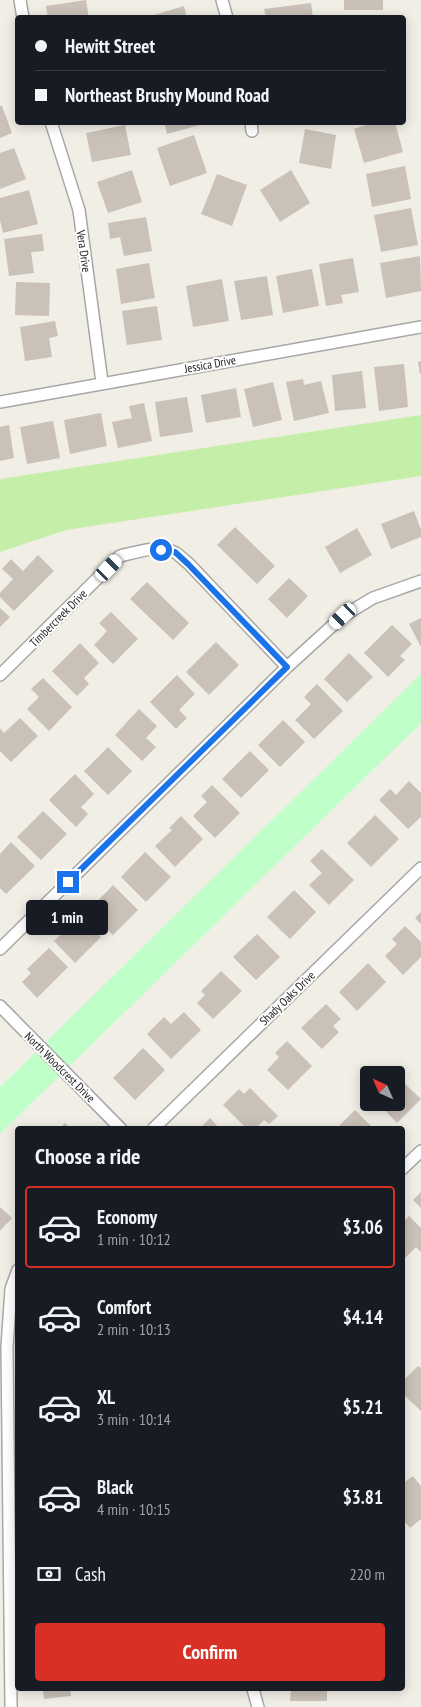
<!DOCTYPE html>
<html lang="en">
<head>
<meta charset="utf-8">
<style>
  body { margin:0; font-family:"PT Sans Narrow",sans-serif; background:#242831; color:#f1f3f6; height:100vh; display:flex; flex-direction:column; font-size:19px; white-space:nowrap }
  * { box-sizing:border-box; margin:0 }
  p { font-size:16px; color:#9ea1a6 }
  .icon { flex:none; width:28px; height:28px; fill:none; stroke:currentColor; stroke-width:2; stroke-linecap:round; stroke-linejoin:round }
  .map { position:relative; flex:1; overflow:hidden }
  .side { position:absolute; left:15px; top:1126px; width:390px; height:565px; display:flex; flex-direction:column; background:#171b24; border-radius:5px; box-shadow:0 2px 12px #0003 }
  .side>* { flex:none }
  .top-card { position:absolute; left:15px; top:15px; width:391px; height:110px; border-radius:5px; box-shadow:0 2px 12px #0003; display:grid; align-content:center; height:110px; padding:0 20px; background:#171b24 }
  .needle { width:32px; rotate:315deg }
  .controls { position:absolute; left:360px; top:1066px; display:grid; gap:10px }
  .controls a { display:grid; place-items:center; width:45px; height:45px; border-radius:5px; background:#171b24; box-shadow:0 2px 12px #0003; font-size:25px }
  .end { position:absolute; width:22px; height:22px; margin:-11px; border:6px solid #1a73e8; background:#fff; box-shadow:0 0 0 2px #fff }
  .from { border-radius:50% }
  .bubble { position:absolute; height:35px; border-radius:5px; background:#171b24; box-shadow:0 2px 12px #0003; font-size:16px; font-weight:700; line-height:35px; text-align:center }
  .car { position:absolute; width:15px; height:30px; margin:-15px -8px; border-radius:6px; box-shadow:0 0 4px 1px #0007; background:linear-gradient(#fff 24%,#345 0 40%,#fff 0 76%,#345 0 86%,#fff 0) }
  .top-card b { display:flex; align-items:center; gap:18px; height:48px; font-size:19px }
  .top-card b+b { border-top:1px solid #363941 }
  .top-card i { width:12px; height:12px; background:#f1f3f6 }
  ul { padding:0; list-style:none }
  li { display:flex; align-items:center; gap:15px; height:82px; margin:0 10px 8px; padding:0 10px; border:2px solid transparent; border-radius:5px }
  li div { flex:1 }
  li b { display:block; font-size:19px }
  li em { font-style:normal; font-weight:700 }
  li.selected { border-color:#d93025 }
  li>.icon { width:45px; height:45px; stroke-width:1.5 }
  h2 { padding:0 20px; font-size:22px; line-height:60px }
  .pay { display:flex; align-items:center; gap:12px; height:55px; padding:0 20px; font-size:19px }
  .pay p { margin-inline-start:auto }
  .primary-button { display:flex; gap:10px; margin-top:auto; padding:10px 20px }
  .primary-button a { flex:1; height:58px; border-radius:5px; background:#d93025; color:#fff; font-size:20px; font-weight:700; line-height:58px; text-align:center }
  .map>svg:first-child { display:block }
</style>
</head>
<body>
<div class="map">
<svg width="421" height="1707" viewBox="0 0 421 1707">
  <rect width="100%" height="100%" fill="#f1eee6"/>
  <!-- grass -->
  <path fill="#c5efa8" d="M421,415V476L66,530L0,552V479Z"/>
  <!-- park -->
  <path fill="#c0feca" d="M421,674V723L0,1134V1087Z"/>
  <!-- building -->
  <path fill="#cac1b8" d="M86,0L89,18H48L46,6Z
    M344,0H383V10H344Z
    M311,3L313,18H266L264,9Z
    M184,6L187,18H155L154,15Z
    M0,106H2L12,133L0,138Z
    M164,122H199L200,125L167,134Z
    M375,122H395L403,152L364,163L354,129Z
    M125,125L131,155L92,162L86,133Z
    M305,129L336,135L331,169L299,163Z
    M194,135L207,173L170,186L157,148Z
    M14,148L26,179L0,189V153Z
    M405,166L411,199L372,207L366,174Z
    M132,170L142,202L108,213L97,182Z
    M291,170L310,203L280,222L260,190Z
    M217,174L247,185L232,226L201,214Z
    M29,190L38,224L3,233L0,220V198Z
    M411,208L418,245L381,252L374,215Z
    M146,217L152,251L124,256L120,237L110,239L108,223Z
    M42,234L44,251L31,252L34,273L9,276L4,239Z
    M420,256L421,291L386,298L380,263Z
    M353,258L359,292L341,295L343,303L326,306L319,264Z
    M149,263L155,298L121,304L116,269Z
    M312,269L319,306L283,313L276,276Z
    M267,276L273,315L241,320L234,281Z
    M222,279L229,321L193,327L186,286Z
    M16,282L50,283L49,316L15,315Z
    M157,306L162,340L127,345L122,311Z
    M55,321L58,336L49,338L52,357L25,361L20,327Z
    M421,361V374H420L418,362Z
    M404,364L408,407L379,411L374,367Z
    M362,371L366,408L335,411L332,375Z
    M303,379L304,385L321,381L329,413L294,421L286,382Z
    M273,382L282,420L253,427L244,389Z
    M236,388L241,417L206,423L201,395Z
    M187,397L193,432L160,437L155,402Z
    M144,403L152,441L118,448L112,422L132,418L129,406Z
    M101,413L107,446L70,454L64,420Z
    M53,421L60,458L27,464L20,427Z
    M9,425L14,458L0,461V427Z
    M414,511L421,530V537L391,549L381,524Z
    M235,527L275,566L257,584L217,545Z
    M357,528L372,555L340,573L325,547Z
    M38,555L54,571L14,611L0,597V593L13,579L2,569L11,559L23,571Z
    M289,578L308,596L287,618L268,599Z
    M147,582L189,623L173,640L130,599Z
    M0,608L10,617L0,627Z
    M111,612L138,639L113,664L94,645L107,631L99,623Z
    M421,618V647L409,624Z
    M392,625L412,644L400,656L405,660L388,677L364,653Z
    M216,642L239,665L209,695L186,672Z
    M80,643L99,663L84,678L89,684L77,696L52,671Z
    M349,653L373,677L347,702L324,679Z
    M177,675L195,694L179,710L187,718L176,729L150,702Z
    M43,678L72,707L49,731L27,709L39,697L31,689Z
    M317,684L343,711L314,739L295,720L311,704L304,697Z
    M139,709L157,726L146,738L156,747L142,761L115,735Z
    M20,718L38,736L11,762L0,751V728L4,733Z
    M283,720L305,742L280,767L258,745Z
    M108,747L132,771L108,795L84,771Z
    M250,751L269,770L241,798L222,779Z
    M75,774L94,794L81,807L88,814L76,827L49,800Z
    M409,781L421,793V817L408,829L379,800L390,789L396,795Z
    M212,785L240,813L215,838L193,816L207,802L201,796Z
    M43,811L67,834L41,860L17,837Z
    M375,815L399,839L371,867L347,843Z
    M181,816L203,839L175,867L155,846L172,830L169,828Z
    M11,842L35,866L6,894L0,888V854Z
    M322,849L354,880L329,905L309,885L322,873L310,861Z
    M145,852L171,877L146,902L121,877Z
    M113,885L138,910L113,935L88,911Z
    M294,890L316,912L290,939L267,917Z
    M421,912V924L415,918Z
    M80,915L101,937L75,963L54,941Z
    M405,926L421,942V957L403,975L385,956L397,944L392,939Z
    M257,934L280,957L256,980L233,957Z
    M49,948L68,967L37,998L22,982L31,973L27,969Z
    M368,963L386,982L357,1011L339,992Z
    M221,971L242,991L213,1019L197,1003L205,995L201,991Z
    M326,1004L341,1019L333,1026L339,1032L322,1049L301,1028Z
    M184,1012L201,1030L171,1059L147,1034L164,1017L171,1024Z
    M287,1041L312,1066L288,1090L267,1070L279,1057L275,1053Z
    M143,1048L165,1070L135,1100L113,1078Z
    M400,1079L421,1099L397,1123L377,1102H396V1083Z
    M250,1088L278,1116L269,1124L264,1120L255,1129H247L223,1105L239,1089L244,1094Z
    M355,1110L374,1129H336Z
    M210,1118L220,1129H199Z
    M65,1123L71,1129H59Z
    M421,1192V1208L413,1200Z
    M0,1207L12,1218L0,1231Z
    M409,1216L421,1228V1252L416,1247L402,1261V1223Z
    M418,1366L421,1368V1411L402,1393V1382Z
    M413,1476L421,1486V1519L410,1528L402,1519V1484Z
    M43,1689H70L71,1696L44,1699Z
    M291,1689H327V1701H290Z"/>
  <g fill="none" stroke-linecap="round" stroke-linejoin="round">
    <defs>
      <path id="minor" d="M20,0L23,18
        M222,0L227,18
        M51,122L79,210L102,382
        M251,122L252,131
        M0,402L421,327
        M0,675L120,556C137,552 160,544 176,553C180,556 184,560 189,564L287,667
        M0,949L287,667L343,616L373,598L421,581
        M0,1006L121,1129
        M153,1129L421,868
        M402,1169L421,1151
        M253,1689L258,1707
        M11,1707L7,1347L11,1289L18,1270"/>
    </defs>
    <!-- minor casing -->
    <use href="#minor" stroke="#a7a7a7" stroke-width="14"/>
    <!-- minor -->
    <use href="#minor" stroke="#fff" stroke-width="11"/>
  </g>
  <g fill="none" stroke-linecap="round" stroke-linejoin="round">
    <!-- route -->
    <path stroke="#1a73e8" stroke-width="6" d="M68,882L287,667L188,564L175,552L161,550"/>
  </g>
  <g text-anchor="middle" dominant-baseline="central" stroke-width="4" stroke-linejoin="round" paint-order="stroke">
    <!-- street labels -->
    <g font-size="12" fill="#202020" stroke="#fff">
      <text transform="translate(84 251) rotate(82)">Vera Drive</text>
      <text transform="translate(210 364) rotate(-10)">Jessica Drive</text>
      <text transform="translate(58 618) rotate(-45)">Timbercreek Drive</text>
      <text transform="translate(287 998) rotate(-44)">Shady Oaks Drive</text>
      <text transform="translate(60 1067) rotate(45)">North Woodcrest Drive</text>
    </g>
  </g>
</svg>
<div class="controls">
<a><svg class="needle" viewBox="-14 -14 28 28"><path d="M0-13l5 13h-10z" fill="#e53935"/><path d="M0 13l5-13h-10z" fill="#9ea1a6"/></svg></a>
</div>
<i class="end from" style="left:161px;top:550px"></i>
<i class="end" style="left:68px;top:882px"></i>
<div class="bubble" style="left:26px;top:900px;width:82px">1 min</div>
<i class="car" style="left:109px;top:568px;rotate:44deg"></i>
<i class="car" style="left:343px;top:616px;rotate:227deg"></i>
<div class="top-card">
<b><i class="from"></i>Hewitt Street</b>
<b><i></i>Northeast Brushy Mound Road</b>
</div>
<section class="side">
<h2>Choose a ride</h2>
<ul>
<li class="selected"><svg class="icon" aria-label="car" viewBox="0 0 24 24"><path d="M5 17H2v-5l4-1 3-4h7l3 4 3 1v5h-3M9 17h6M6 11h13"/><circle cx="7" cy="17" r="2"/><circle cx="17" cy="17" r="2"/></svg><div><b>Economy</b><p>1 min · 10:12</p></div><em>$3.06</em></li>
<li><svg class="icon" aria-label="car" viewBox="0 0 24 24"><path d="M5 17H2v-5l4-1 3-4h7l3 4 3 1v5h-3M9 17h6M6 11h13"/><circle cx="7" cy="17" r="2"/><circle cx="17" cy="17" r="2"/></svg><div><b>Comfort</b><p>2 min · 10:13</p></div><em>$4.14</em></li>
<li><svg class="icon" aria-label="car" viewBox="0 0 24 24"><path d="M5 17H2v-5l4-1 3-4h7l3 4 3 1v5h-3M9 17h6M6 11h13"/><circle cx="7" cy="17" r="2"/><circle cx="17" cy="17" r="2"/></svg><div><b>XL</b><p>3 min · 10:14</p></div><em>$5.21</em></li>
<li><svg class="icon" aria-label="car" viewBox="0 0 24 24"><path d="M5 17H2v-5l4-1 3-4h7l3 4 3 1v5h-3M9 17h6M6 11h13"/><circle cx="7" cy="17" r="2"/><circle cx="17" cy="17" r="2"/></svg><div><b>Black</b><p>4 min · 10:15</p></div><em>$3.81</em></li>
</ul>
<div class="pay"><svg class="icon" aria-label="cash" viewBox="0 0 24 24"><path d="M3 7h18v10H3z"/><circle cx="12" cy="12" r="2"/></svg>Cash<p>220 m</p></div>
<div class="primary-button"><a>Confirm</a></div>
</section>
</div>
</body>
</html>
